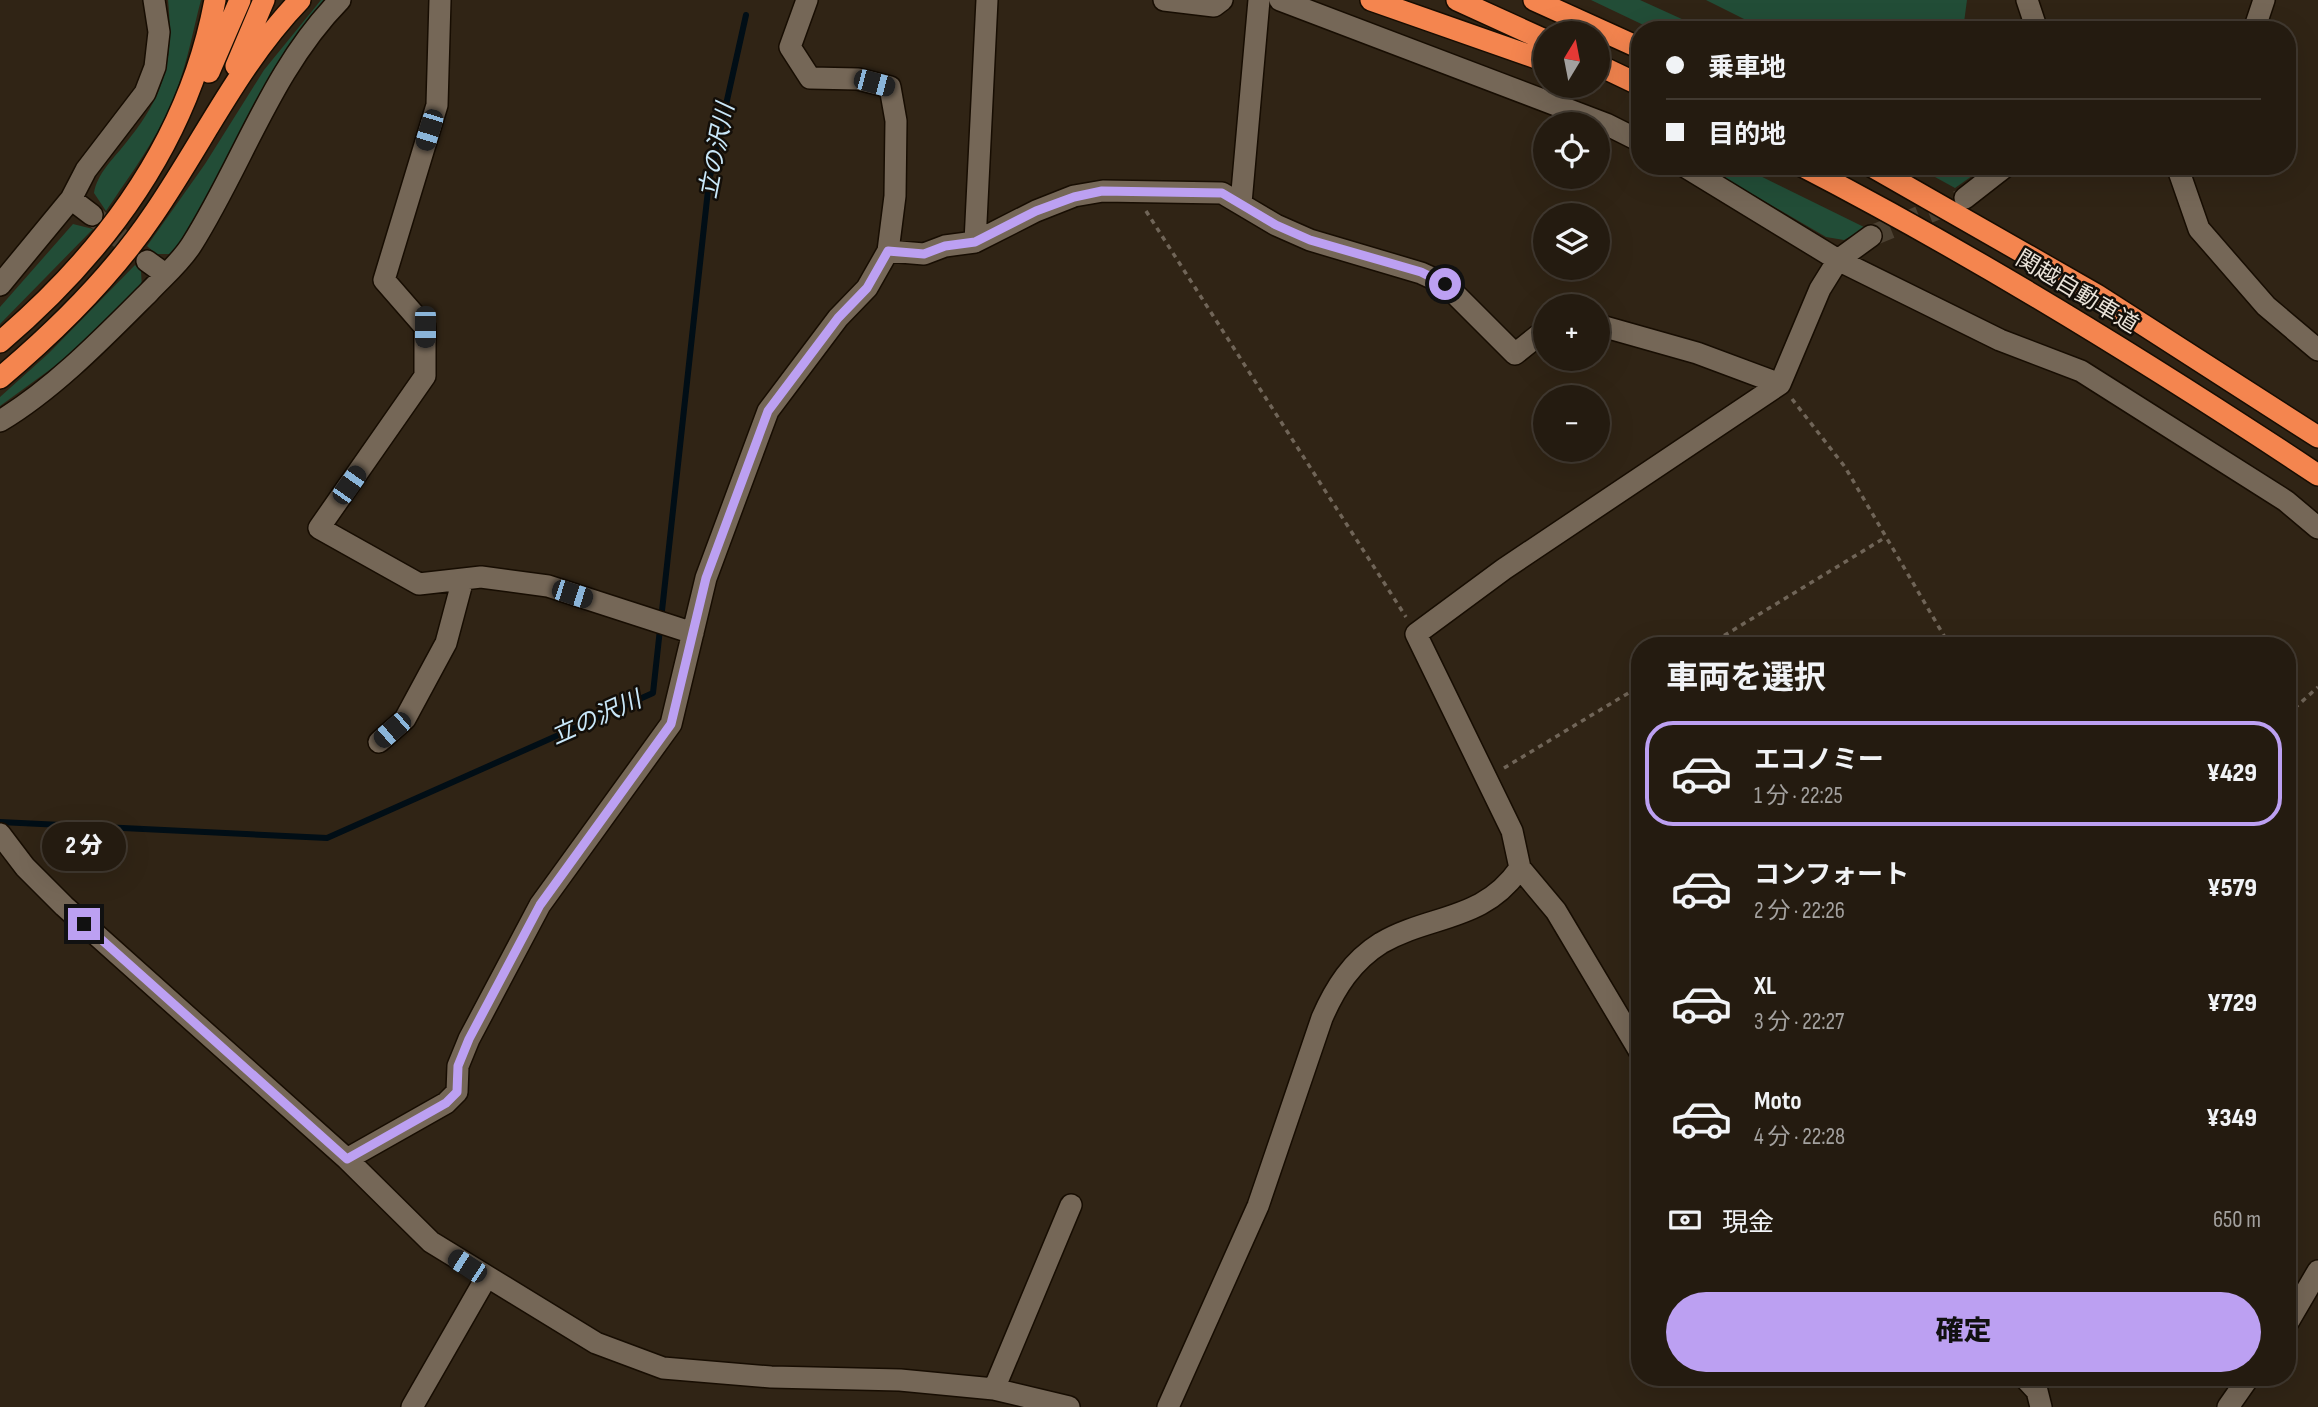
<!DOCTYPE html>
<html lang="ja">
<head>
<meta charset="utf-8">
<style>
  body { margin:0; font-family:"Sofia Sans Condensed","Noto Sans JP",sans-serif; background:#30281e; color:#f1f3f6; height:100vh; display:flex; flex-direction:column; font-size:26px; white-space:nowrap }
  * { box-sizing:border-box; margin:0 }
  p { font-size:23px; color:#a3a19f }
  .icon { flex:none; width:38px; height:38px; fill:none; stroke:currentColor; stroke-width:2; stroke-linecap:round; stroke-linejoin:round }
  .map { position:relative; flex:1; overflow:hidden }
  .sheet { position:absolute; left:1631px; top:637px; width:665px; height:749px; display:flex; flex-direction:column; background:#241b10; border-radius:28px; box-shadow:0 7px 28px #0002,0 0 0 2px #413930 }
  .sheet>* { flex:none }
  .hud { position:absolute; left:1631px; top:21px; width:665px; height:154px; border-radius:28px; box-shadow:0 7px 28px #0002,0 0 0 2px #413930; display:grid; align-content:center; height:154px; padding:0 35px; background:#241b10 }
  .needle { width:46px; rotate:10deg }
  .controls { position:absolute; left:1533px; top:21px; display:grid; gap:14px }
  .controls a { display:grid; place-items:center; width:77px; height:77px; border-radius:50%; background:#241b10; box-shadow:0 7px 28px #0002,0 0 0 2px #413930; font-size:35px }
  .end { position:absolute; width:32px; height:32px; margin:-16px; border:9px solid #bca0f2; background:#111; box-shadow:0 0 0 4px #111 }
  .from { border-radius:50% }
  .bubble { position:absolute; height:49px; border-radius:24px; background:#241b10; box-shadow:0 7px 28px #0002,0 0 0 2px #413930; font-size:23px; font-weight:800; line-height:49px; text-align:center }
  .car { position:absolute; width:21px; height:42px; margin:-21px -10px; border-radius:9px; box-shadow:0 0 5px 2px #0007; background:linear-gradient(#222 24%,#8ab4d8 0 40%,#222 0 76%,#8ab4d8 0 86%,#222 0) }
  .hud b { display:flex; align-items:center; gap:24px; height:66px; font-size:26px }
  .hud b+b { border-top:2px solid #413930 }
  .hud i { width:18px; height:18px; background:#f1f3f6 }
  ul { padding:0; list-style:none }
  li { display:flex; align-items:center; gap:21px; height:105px; margin:0 14px 10px; padding:0 21px; border:4px solid transparent; border-radius:28px }
  li div { flex:1 }
  li b { display:block; font-size:26px }
  li em { font-style:normal; font-weight:800 }
  li.active { border-color:#bca0f2 }
  li>.icon { width:63px; height:63px; stroke-width:1.5 }
  h2 { padding:0 35px; font-size:32px; line-height:84px }
  .pay { display:flex; align-items:center; gap:18px; height:77px; padding:0 35px; font-size:26px }
  .pay p { margin-inline-start:auto }
  .action { display:flex; gap:14px; margin-top:auto; padding:14px 35px }
  .action a { flex:1; height:80px; border-radius:42px; background:#bca0f2; color:#111; font-size:28px; font-weight:800; line-height:80px; text-align:center }
  .map>svg:first-child { display:block }
</style>
</head>
<body>
<div class="map">
<svg width="2318" height="1407" viewBox="0 0 2318 1407">
  <rect width="100%" height="100%" fill="#302415"/>
  <!-- green -->
  <path fill="#224d37" d="M168,0H201C193,30 188,60 177,89C161,134 132,172 106,211L94,193C97,174 113,159 125,144C165,95 174,62 168,0Z
    M321,0H329C269,62 226,165 185,242L172,254H156L147,246L205,164L264,70Z
    M1591,0H1640L1706,30H1654Z
    M1706,0H1967L1963,30H1766Z
    M1704,166H1740L1866,228L1844,240L1826,237Z
    M1915,166H1986L1955,188Z
    M73,224L93,229L0,324V307Z
    M135,265L141,271L142,288L66,358L0,406V397L49,353Z"/>
  <g fill="none" stroke-linecap="round" stroke-linejoin="round">
    <!-- stream -->
    <path stroke="#010e16" stroke-width="6" d="M0,822L327,838L653,693L709,181L746,15"/>
    <!-- minor-tunnel -->
    <path stroke="#4c4132" stroke-width="21" stroke-dasharray="21 10" stroke-linecap="butt" d="M95,217L147,261
      M1871,236L1965,198"/>
    <defs>
      <path id="minor" d="M440,0L437,105L384,280L425,327V376L319,528L419,584L481,577L548,586L693,633
        M1164,0L1214,6L1222,0
        M1280,0L1606,124L1640,141
        M2027,0L2037,30
        M2254,30L2264,0
        M1684,166L1838,260L2000,340L2081,371L2286,501L2318,528
        M2177,166L2199,229L2266,306L2318,350
        M1965,198L2006,166
        M71,199L92,215
        M1241,203L1259,0
        M975,242L987,0
        M888,251L924,254L945,246L975,242L1036,211L1074,196L1103,191L1222,193L1276,225L1310,240L1421,273L1445,284L1515,354L1545,330
        M147,261L165,274
        M0,285L71,199L86,170L145,93L155,67L159,32L154,0
        M1598,325L1697,353L1780,384
        M0,421C54,389 105,336 149,292C163,277 181,262 192,244C243,163 272,69 340,0
        M379,742L405,719L446,643L463,579
        M0,834L25,867L64,906L347,1159L431,1242L596,1343L663,1368L771,1377L900,1380L994,1389L1069,1407
        M1520,868L1556,911L1640,1052
        M347,1159L446,1103L457,1092L458,1066L469,1039L540,905L671,724L706,578L768,411L838,318L867,288L888,251L895,196L896,121L890,87L858,79L810,78L790,47L807,0
        M2287,1324L2318,1271
        M2024,1377L2037,1391L2041,1407
        M994,1389L1071,1205
        M412,1407L486,1278
        M1168,1407L1258,1206L1322,1018C1335,988 1352,961 1381,943C1431,914 1483,922 1520,868L1512,831L1416,634L1504,569L1780,384L1820,289L1838,260L1871,236
        M2228,1407L2249,1377"/>
      <path id="highway" d="M1371,0L1545,61
        M1457,0L1545,40
        M1534,0L1640,48
        M1598,65L1640,85
        M236,66L264,0
        M209,72L240,0
        M1802,166C1980,258 2151,364 2318,475
        M1871,166L2097,295L2318,437
        M0,342C107,251 189,140 215,0
        M0,378C57,330 111,277 153,215C202,144 239,63 300,0"/>
    </defs>
    <!-- minor casing -->
    <use href="#minor" stroke="#170d02" stroke-width="24"/>
    <!-- highway casing -->
    <use href="#highway" stroke="#170d02" stroke-width="24"/>
    <!-- path -->
    <path stroke="#706558" stroke-width="3.5" stroke-dasharray="5 5" stroke-linecap="butt" d="M1146,211L1406,617
      M1792,399L1845,467L1950,646
      M1707,646L1886,537
      M2287,715L2318,687
      M1504,768L1640,686"/>
    <!-- minor -->
    <use href="#minor" stroke="#756757" stroke-width="21"/>
    <!-- highway -->
    <use href="#highway" stroke="#f4854f" stroke-width="21"/>
  </g>
  <g fill="none" stroke-linecap="round" stroke-linejoin="round">
    <!-- route -->
    <path stroke="#bca0f2" stroke-width="9" d="M84,924L347,1159L446,1103L457,1092L458,1066L469,1039L540,905L671,724L706,578L768,411L838,318L867,288L888,251L924,254L945,246L975,242L1036,211L1074,197L1102,191L1222,193L1276,225L1310,240L1421,272L1445,284"/>
  </g>
  <g text-anchor="middle" dominant-baseline="central" stroke-width="5" stroke-linejoin="round" paint-order="stroke">
    <!-- street labels -->
    <g font-size="23" fill="#eae3d9" stroke="#130e08">
      <text transform="translate(2077 292) rotate(31)">関越自動車道</text>
    </g>
    <!-- water labels -->
    <g font-size="24" font-style="italic" fill="#c9e8fa" stroke="#130e08">
      <text transform="translate(717 151) rotate(-79)">立の沢川</text>
      <text transform="translate(596 718) rotate(-24)">立の沢川</text>
    </g>
  </g>
</svg>
<div class="controls">
<a><svg class="needle" viewBox="-14 -14 28 28"><path d="M0-13l5 13h-10z" fill="#e53935"/><path d="M0 13l5-13h-10z" fill="#a3a19f"/></svg></a>
<a><svg class="icon" aria-label="locate" viewBox="0 0 24 24"><circle cx="12" cy="12" r="6"/><path d="M12 2v4M12 18v4M2 12h4M18 12h4"/></svg></a>
<a><svg class="icon" aria-label="layers" viewBox="0 0 24 24"><path d="M12 4l9 5-9 5-9-5zM3 14l9 5 9-5"/></svg></a>
<a>+</a>
<a>−</a>
</div>
<i class="end from" style="left:1445px;top:284px"></i>
<i class="end" style="left:84px;top:924px"></i>
<div class="bubble" style="left:42px;top:822px;width:84px">2 分</div>
<i class="car" style="left:874px;top:83px;rotate:105deg"></i>
<i class="car" style="left:429px;top:130px;rotate:197deg"></i>
<i class="car" style="left:425px;top:327px;rotate:180deg"></i>
<i class="car" style="left:349px;top:485px;rotate:35deg"></i>
<i class="car" style="left:572px;top:594px;rotate:108deg"></i>
<i class="car" style="left:392px;top:730px;rotate:229deg"></i>
<i class="car" style="left:467px;top:1266px;rotate:303deg"></i>
<div class="hud">
<b><i class="from"></i>乗車地</b>
<b><i></i>目的地</b>
</div>
<section class="sheet">
<h2>車両を選択</h2>
<ul>
<li class="active"><svg class="icon" aria-label="car" viewBox="0 0 24 24"><path d="M5 17H2v-5l4-1 3-4h7l3 4 3 1v5h-3M9 17h6M6 11h13"/><circle cx="7" cy="17" r="2"/><circle cx="17" cy="17" r="2"/></svg><div><b>エコノミー</b><p>1 分 · 22:25</p></div><em>¥429</em></li>
<li><svg class="icon" aria-label="car" viewBox="0 0 24 24"><path d="M5 17H2v-5l4-1 3-4h7l3 4 3 1v5h-3M9 17h6M6 11h13"/><circle cx="7" cy="17" r="2"/><circle cx="17" cy="17" r="2"/></svg><div><b>コンフォート</b><p>2 分 · 22:26</p></div><em>¥579</em></li>
<li><svg class="icon" aria-label="car" viewBox="0 0 24 24"><path d="M5 17H2v-5l4-1 3-4h7l3 4 3 1v5h-3M9 17h6M6 11h13"/><circle cx="7" cy="17" r="2"/><circle cx="17" cy="17" r="2"/></svg><div><b>XL</b><p>3 分 · 22:27</p></div><em>¥729</em></li>
<li><svg class="icon" aria-label="car" viewBox="0 0 24 24"><path d="M5 17H2v-5l4-1 3-4h7l3 4 3 1v5h-3M9 17h6M6 11h13"/><circle cx="7" cy="17" r="2"/><circle cx="17" cy="17" r="2"/></svg><div><b>Moto</b><p>4 分 · 22:28</p></div><em>¥349</em></li>
</ul>
<div class="pay"><svg class="icon" aria-label="cash" viewBox="0 0 24 24"><path d="M3 7h18v10H3z"/><circle cx="12" cy="12" r="2"/></svg>現金<p>650 m</p></div>
<div class="action"><a>確定</a></div>
</section>
</div>
</body>
</html>
